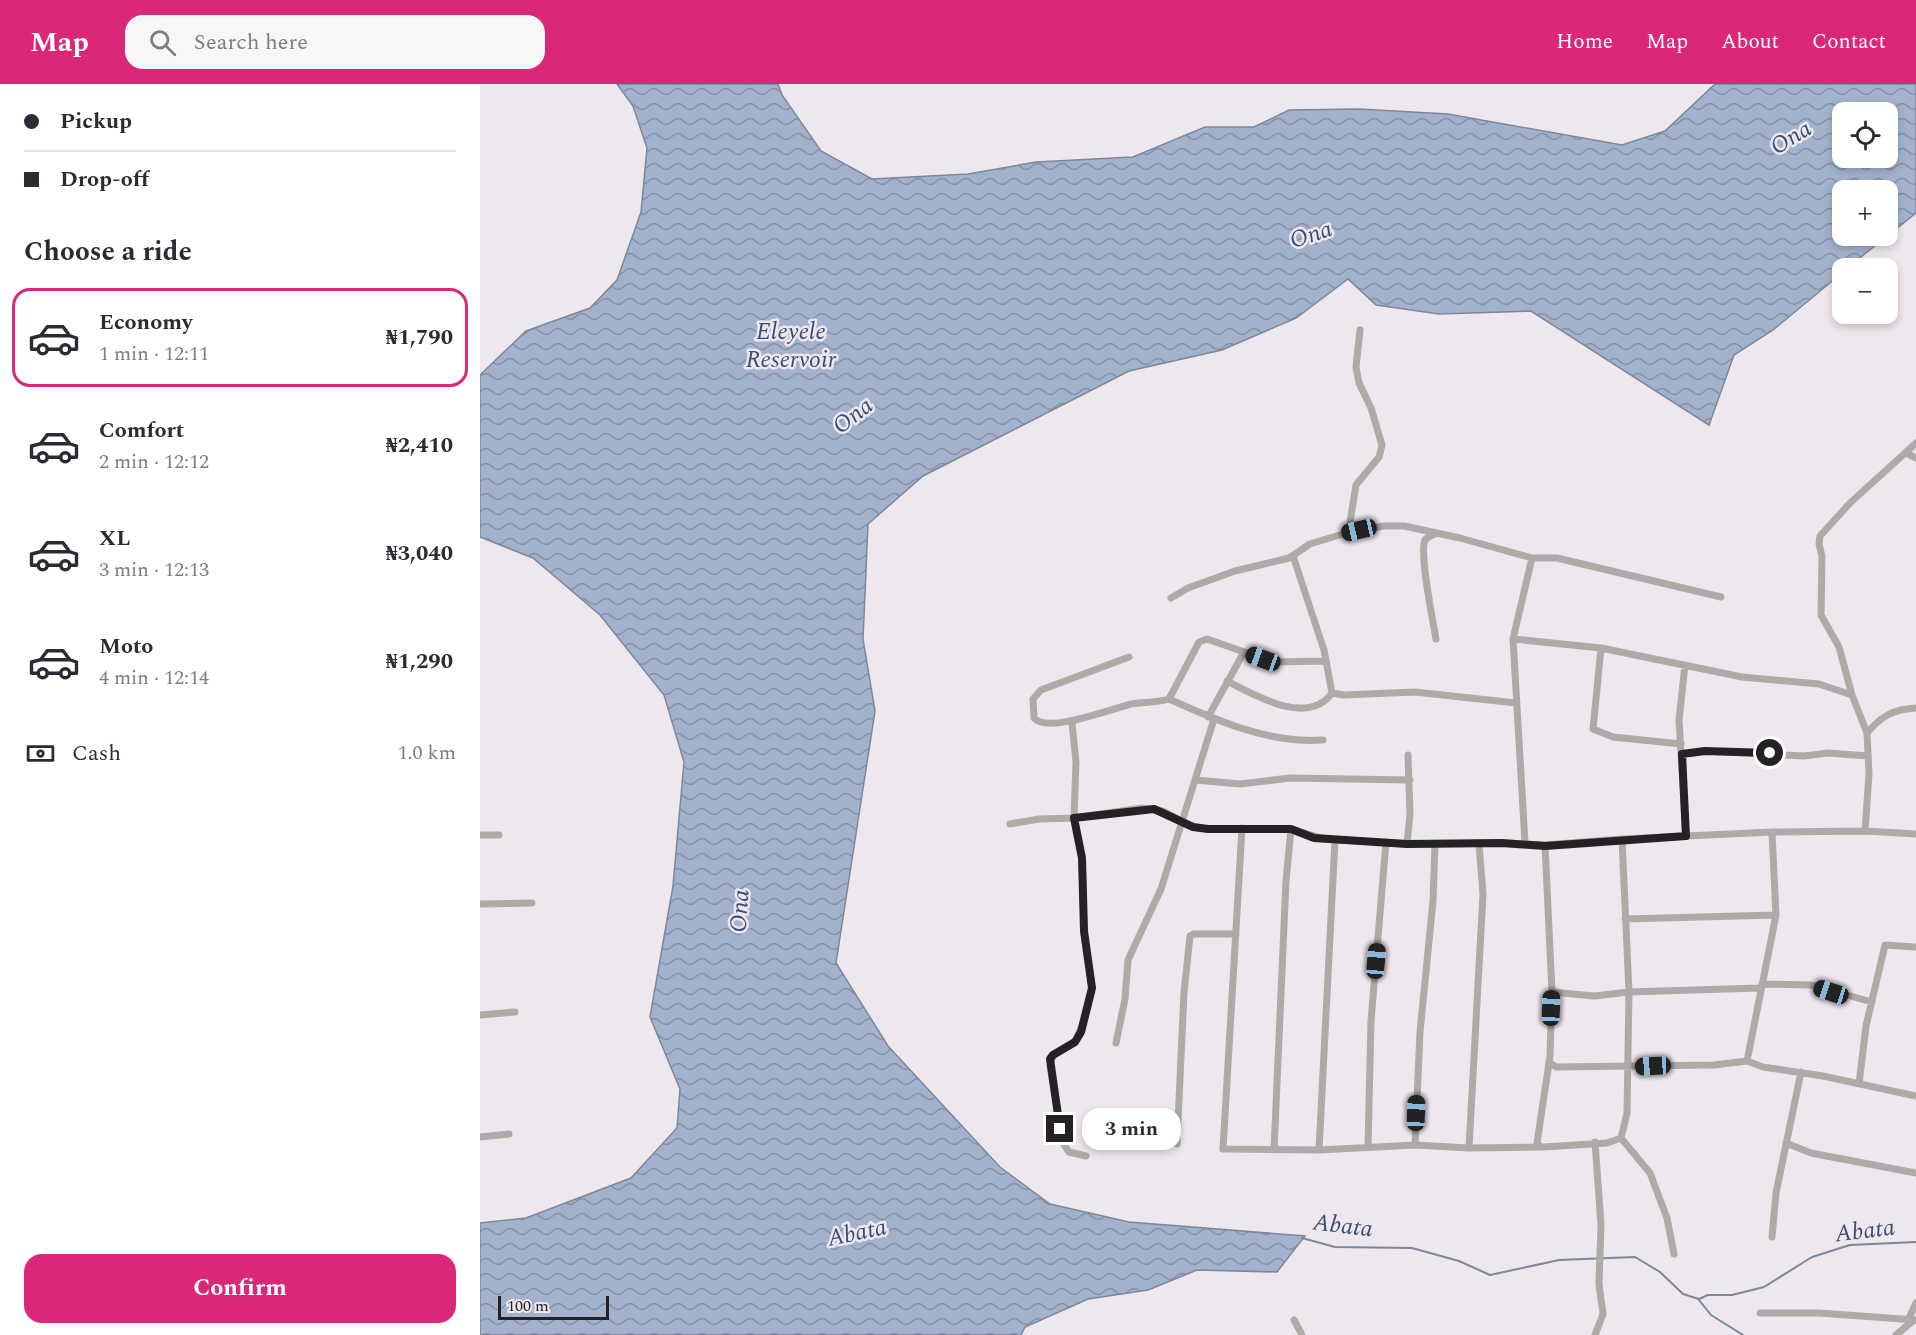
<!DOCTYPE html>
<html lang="en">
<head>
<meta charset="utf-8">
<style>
  body { margin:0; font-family:Spectral,serif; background:#f7f7f7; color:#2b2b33; height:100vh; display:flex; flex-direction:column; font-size:22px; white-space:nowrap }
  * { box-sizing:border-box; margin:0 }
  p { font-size:20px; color:#7c7c81 }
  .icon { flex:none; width:33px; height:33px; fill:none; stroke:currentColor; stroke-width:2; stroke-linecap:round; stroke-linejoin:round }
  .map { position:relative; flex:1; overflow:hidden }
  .panel { display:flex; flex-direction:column; background:#fff; width:480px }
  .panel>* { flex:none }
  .guide { display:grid; align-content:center; height:132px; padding:0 24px; background:#fff }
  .buttons { position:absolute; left:1352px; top:18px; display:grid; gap:12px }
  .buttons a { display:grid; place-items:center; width:66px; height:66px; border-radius:12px; background:#fff; box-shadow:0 3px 9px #0003; font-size:30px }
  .scale { position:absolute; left:18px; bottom:15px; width:111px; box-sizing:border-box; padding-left:6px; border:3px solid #252225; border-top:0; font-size:16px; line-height:21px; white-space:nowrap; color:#252225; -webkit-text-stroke:4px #eee7ee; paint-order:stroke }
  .end { position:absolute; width:27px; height:27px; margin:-14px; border:8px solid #252225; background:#fff; box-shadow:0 0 0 3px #fff }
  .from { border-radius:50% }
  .bubble { position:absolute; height:42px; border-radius:18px; background:#fff; box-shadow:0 3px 9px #0003; font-size:20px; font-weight:700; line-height:42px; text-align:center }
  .car { position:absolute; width:18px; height:36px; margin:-18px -9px; border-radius:8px; box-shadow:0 0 4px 2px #0007; background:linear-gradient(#222 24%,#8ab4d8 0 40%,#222 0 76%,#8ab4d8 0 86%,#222 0) }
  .guide b { display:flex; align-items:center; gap:21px; height:57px; font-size:22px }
  .guide b+b { border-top:2px solid #e1e1e2 }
  .guide i { width:15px; height:15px; background:#2b2b33 }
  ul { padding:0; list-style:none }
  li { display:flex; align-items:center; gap:18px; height:99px; margin:0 12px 9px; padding:0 12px; border:3px solid transparent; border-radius:18px }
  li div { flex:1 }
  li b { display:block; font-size:22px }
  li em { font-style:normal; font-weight:700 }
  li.selected { border-color:#db2777 }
  li>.icon { width:54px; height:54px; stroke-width:1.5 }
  h2 { padding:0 24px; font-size:27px; line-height:72px }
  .pay { display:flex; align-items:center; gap:15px; height:66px; padding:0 24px; font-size:22px }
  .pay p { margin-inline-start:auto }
  .cta { display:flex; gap:12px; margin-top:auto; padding:12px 24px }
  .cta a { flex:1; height:69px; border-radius:18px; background:#db2777; color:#fff; font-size:24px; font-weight:700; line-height:69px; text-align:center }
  header { display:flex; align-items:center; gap:36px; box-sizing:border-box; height:84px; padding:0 30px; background:#db2777; color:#fff }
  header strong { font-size:28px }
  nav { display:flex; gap:33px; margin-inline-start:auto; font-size:21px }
  .search { width:420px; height:54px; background:#f7f7f7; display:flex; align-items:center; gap:15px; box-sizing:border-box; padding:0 21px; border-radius:18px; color:#7c7c81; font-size:22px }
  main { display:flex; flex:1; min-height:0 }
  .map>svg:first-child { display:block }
</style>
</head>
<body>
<header>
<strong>Map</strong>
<div class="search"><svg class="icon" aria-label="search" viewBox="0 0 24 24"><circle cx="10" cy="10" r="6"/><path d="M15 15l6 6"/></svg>Search here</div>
<nav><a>Home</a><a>Map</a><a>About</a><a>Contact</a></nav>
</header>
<main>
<section class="panel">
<div class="guide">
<b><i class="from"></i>Pickup</b>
<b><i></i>Drop-off</b>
</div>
<h2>Choose a ride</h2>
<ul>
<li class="selected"><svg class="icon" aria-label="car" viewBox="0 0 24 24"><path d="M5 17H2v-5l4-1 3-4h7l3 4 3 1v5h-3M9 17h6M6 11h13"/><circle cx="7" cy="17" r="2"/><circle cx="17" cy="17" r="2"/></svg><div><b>Economy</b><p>1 min · 12:11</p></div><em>₦1,790</em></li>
<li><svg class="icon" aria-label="car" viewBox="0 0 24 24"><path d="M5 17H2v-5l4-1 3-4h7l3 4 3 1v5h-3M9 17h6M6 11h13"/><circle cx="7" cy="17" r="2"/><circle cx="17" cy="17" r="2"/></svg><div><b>Comfort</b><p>2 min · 12:12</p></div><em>₦2,410</em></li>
<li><svg class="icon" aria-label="car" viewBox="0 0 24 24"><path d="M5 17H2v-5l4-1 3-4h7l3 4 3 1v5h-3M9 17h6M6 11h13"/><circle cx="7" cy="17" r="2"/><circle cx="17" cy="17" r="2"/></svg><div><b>XL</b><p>3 min · 12:13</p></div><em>₦3,040</em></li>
<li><svg class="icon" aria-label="car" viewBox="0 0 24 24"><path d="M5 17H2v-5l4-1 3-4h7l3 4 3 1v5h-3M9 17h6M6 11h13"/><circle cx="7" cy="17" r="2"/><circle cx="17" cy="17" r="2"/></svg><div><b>Moto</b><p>4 min · 12:14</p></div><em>₦1,290</em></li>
</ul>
<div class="pay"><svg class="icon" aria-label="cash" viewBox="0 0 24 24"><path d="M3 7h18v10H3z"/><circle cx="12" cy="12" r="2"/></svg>Cash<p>1.0 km</p></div>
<div class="cta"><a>Confirm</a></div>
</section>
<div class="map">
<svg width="1436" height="1251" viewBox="0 0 1436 1251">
  <defs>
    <pattern id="water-waves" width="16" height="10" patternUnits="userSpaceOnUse" patternTransform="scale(1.5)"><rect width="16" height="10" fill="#a3b2cc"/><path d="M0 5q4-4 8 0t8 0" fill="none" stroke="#8590a5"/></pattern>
  </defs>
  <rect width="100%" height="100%" fill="#eee7ee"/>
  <!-- water -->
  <path fill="url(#water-waves)" stroke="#7d879a" stroke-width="1.5" fill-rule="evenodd" d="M137,0H298L302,11L341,67L392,95L488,90L556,78L653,73L725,43H774L809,26L879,25L968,30L1142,61L1185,47L1235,0H1436V129L1367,184H1362V189L1293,246L1254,271L1229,341L1051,227L959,230L896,221L868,195L816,234L742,266L649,287L443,392L388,440L383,555L395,627L356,879L408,962L520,1083L570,1120L649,1138L825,1152L797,1188L717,1186L668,1206L608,1215L545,1243L541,1251H0V1139L46,1134L151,1094L197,1044L200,1005L170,933L193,802L204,678L184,611L120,531L53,474L0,453V291L46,247L110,224L137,196L161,128L167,64L153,22ZM1362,28H1407V74H1362ZM1362,106H1407V152H1362Z"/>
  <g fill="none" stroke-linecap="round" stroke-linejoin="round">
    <!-- stream -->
    <path stroke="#7d879a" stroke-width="2" d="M822,1154L855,1163L932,1164L979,1177L1010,1191L1079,1176L1155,1173L1180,1188L1203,1210L1219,1215L1228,1211H1252L1284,1203L1332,1173L1370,1161L1436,1158
      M1219,1216L1231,1231L1263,1251"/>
    <!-- minor -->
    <path stroke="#adaaa7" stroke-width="7" d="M1426,369L1436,374
      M879,446L870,438L876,401L899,373L902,361L891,324L879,299L876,283L880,246
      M691,514L708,504L755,487L809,474L830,460L863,450L903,442H924L980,454L1052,474H1077L1241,513
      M956,555C953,537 939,469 945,456C948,452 952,451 957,449
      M1033,555L1121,564L1262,593L1339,600L1372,611
      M1121,564L1113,645L1133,653L1201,660
      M649,573L561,606L553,615L554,634C567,650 631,625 651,620C664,618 676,619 689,615L719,558L727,555L793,578L846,577
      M1205,581L1199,636L1206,752
      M747,597C774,611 828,643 852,609L844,566L813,472
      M852,609L864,611L935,608L1036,619
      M689,615C736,636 789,660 843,656
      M728,633L764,568
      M592,639L596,678L594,734L602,774L604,847L612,904L605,934L595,958L573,971L570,982L583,1059L589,1068L606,1072
      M1387,649C1401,632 1414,625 1436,624
      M1202,670L1225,667L1324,672L1348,669L1388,672
      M716,696L760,700L810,694L930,696
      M530,740L559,735L594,734L662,724L683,727L713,743L727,745H811L845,755L927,760L1022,759L1065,761L1142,755L1292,748L1385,747L1436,750
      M762,744L743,1065L839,1066L935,1061L989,1064L1064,1063L1127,1059L1141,1054
      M1385,747L1389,690L1387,649L1372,611L1359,563L1341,531L1342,472L1339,460L1340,452L1370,419L1436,359
      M0,751H19
      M1142,755L1149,908L1147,1029L1141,1054L1170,1089L1187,1134L1194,1170
      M1045,759L1033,555L1052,474
      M927,760L930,730L928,671
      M0,820L52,819
      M1145,835L1296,831
      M1282,900L1331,901L1392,918
      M1072,908L1114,912L1149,908L1280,904
      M0,931L35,928
      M636,959L645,915L648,876L681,805L734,635
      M1267,977L1296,831L1292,748
      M1069,978L1076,983L1234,981L1267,977L1283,983L1343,992L1436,1012
      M1379,1000L1386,942L1405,861L1436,863
      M0,1053L29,1050
      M1306,1059L1331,1069L1436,1089
      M697,1060L704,908L710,852L714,850H756
      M935,1061L940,948L953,817L955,760
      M1060,1062L1057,1059L1070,972L1072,908L1065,761
      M888,1063L891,937L906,758
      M989,1064L1003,810L999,760
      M794,1066L806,797L811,745
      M839,1066L855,756
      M1292,1153L1296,1109L1321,988
      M1280,1229H1339L1436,1236
      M814,1236L822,1251
      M1428,1236L1436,1219
      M1115,1251L1123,1230L1119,1200L1121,1141L1115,1058
      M1416,1251L1434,1236"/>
  </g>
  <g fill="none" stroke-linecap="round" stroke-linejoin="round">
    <!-- route -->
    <path stroke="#252225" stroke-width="8" d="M580,1045L570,975L573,971L595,958L601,948L612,904L604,847L602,774L594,734L674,725L713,743L728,745H811L834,754L927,760L1022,759L1065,762L1206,752L1202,670L1225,667L1290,669"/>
  </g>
  <g text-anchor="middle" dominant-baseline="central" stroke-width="5" stroke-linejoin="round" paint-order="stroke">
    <!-- water labels -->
    <g font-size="24" font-style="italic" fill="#374d74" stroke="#eee7ee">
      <text transform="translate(1311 54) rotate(-32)">Ona</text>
      <text transform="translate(831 151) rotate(-18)">Ona</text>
      <text x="311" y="248">Eleyele<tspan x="311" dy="28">Reservoir</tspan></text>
      <text transform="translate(373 332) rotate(-38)">Ona</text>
      <text transform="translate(260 827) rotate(-86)">Ona</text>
      <text transform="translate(863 1142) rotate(7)">Abata</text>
      <text transform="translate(1385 1147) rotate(-7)">Abata</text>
      <text transform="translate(377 1149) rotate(-12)">Abata</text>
    </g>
  </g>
</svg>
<div class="buttons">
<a><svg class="icon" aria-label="locate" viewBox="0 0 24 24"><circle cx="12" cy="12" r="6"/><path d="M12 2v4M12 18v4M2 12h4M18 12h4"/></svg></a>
<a>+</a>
<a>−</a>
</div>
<div class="scale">100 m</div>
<i class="end from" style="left:1290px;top:669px"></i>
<i class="end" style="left:580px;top:1045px"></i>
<div class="bubble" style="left:602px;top:1024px;width:99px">3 min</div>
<i class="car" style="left:879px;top:446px;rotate:257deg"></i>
<i class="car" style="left:783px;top:575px;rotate:290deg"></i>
<i class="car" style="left:896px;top:877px;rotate:5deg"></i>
<i class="car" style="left:1351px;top:908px;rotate:288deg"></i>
<i class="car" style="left:1071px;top:924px;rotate:2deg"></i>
<i class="car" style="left:1173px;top:982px;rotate:267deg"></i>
<i class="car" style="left:936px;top:1029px;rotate:2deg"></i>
</div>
</main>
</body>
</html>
